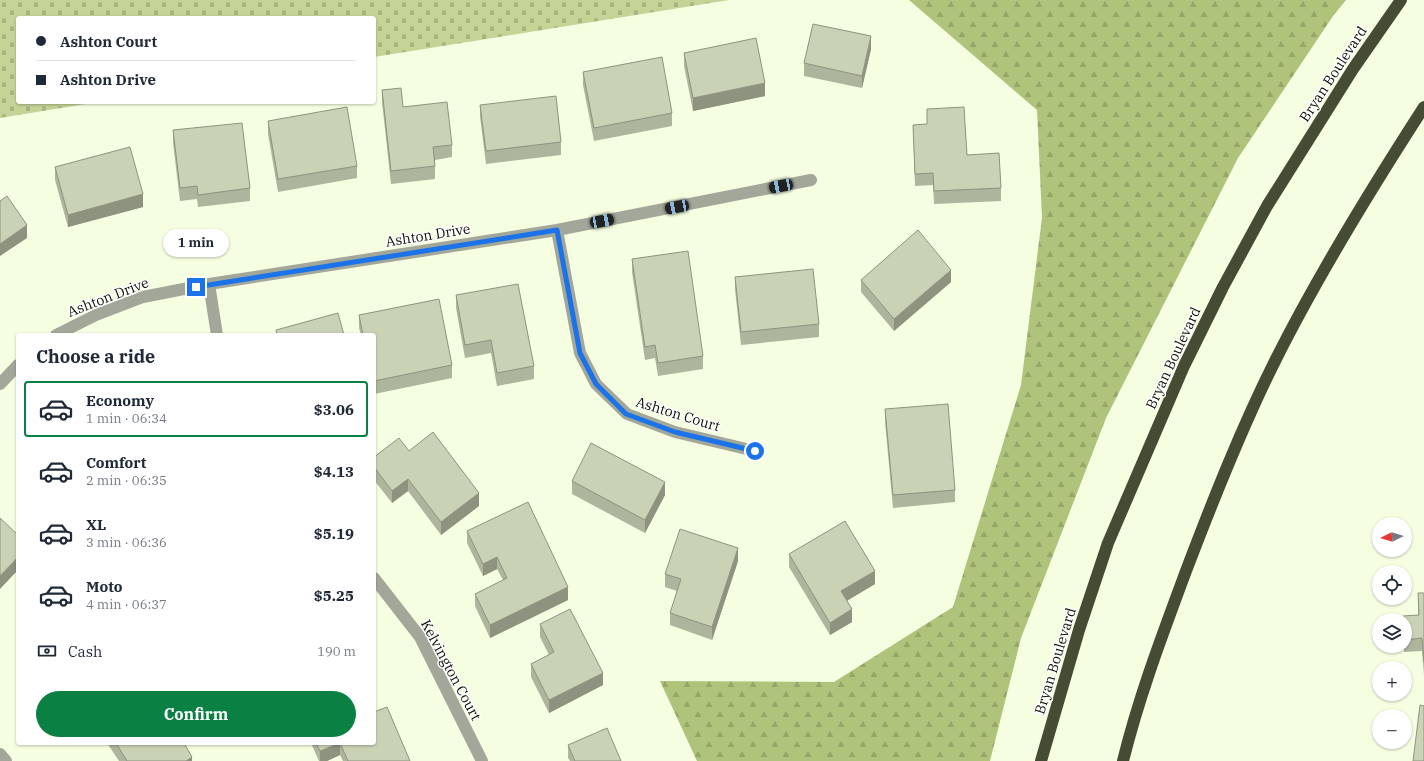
<!DOCTYPE html>
<html lang="en">
<head>
<meta charset="utf-8">
<style>
  body { margin:0; font-family:"IBM Plex Serif",serif; background:#f2f2f3; color:#1f2937; height:100vh; display:flex; flex-direction:column; font-size:15px; white-space:nowrap }
  * { box-sizing:border-box; margin:0 }
  p { font-size:13px; color:#747a83 }
  .icon { flex:none; width:22px; height:22px; fill:none; stroke:currentColor; stroke-width:2; stroke-linecap:round; stroke-linejoin:round }
  .map { position:relative; flex:1; overflow:hidden }
  .drawer { position:absolute; left:16px; top:333px; width:360px; height:412px; display:flex; flex-direction:column; background:#fff; border-radius:4px; box-shadow:0 1px 3px #0004 }
  .drawer>* { flex:none }
  .top-card { position:absolute; left:16px; top:16px; width:360px; height:88px; border-radius:4px; box-shadow:0 1px 3px #0004; display:grid; align-content:center; height:88px; padding:0 20px; background:#fff }
  .needle { width:26px; rotate:265deg }
  .tools { position:absolute; left:1372px; top:517px; display:grid; gap:8px }
  .tools a { display:grid; place-items:center; width:40px; height:40px; border-radius:50%; background:#fff; box-shadow:0 1px 3px #0004; font-size:20px }
  .end { position:absolute; width:18px; height:18px; margin:-9px; border:5px solid #1a73e8; background:#fff; box-shadow:0 0 0 2px #fff }
  .from { border-radius:50% }
  .bubble { position:absolute; height:28px; border-radius:14px; background:#fff; box-shadow:0 1px 3px #0004; font-size:13px; font-weight:700; line-height:28px; text-align:center }
  .car { position:absolute; width:12px; height:24px; margin:-12px -6px; border-radius:5px; box-shadow:0 0 3px 1px #0007; background:linear-gradient(#222 24%,#8ab4d8 0 40%,#222 0 76%,#8ab4d8 0 86%,#222 0) }
  .top-card b { display:flex; align-items:center; gap:14px; height:38px; font-size:15px }
  .top-card b+b { border-top:1px solid #e0e1e3 }
  .top-card i { width:10px; height:10px; background:#1f2937 }
  ul { padding:0; list-style:none }
  li { display:flex; align-items:center; gap:12px; height:56px; margin:0 8px 6px; padding:0 12px; border:2px solid transparent; border-radius:4px }
  li div { flex:1 }
  li b { display:block; font-size:15px }
  li em { font-style:normal; font-weight:700 }
  li.active { border-color:#0b8043 }
  li>.icon { width:36px; height:36px; stroke-width:1.5 }
  h2 { padding:0 20px; font-size:18px; line-height:48px }
  .pay { display:flex; align-items:center; gap:10px; height:44px; padding:0 20px; font-size:15px }
  .pay p { margin-inline-start:auto }
  .primary-button { display:flex; gap:8px; margin-top:auto; padding:8px 20px }
  .primary-button a { flex:1; height:46px; border-radius:24px; background:#0b8043; color:#fff; font-size:16px; font-weight:700; line-height:46px; text-align:center }
  .map>svg:first-child { display:block }
</style>
</head>
<body>
<div class="map">
<svg width="1424" height="761" viewBox="0 0 1424 761">
  <defs>
    <pattern id="forest-firs" width="22" height="20" patternUnits="userSpaceOnUse"><rect width="22" height="20" fill="#b0c37b"/><path d="M5 1l3.5 6h-7zM16 11l3.5 6h-7z" fill="#96a669"/></pattern>
    <pattern id="cemetery-stones" width="16" height="16" patternUnits="userSpaceOnUse"><rect width="16" height="16" fill="#c3d496"/><path d="M2 7V4a2 2 0 0 1 4 0v3zM10 15v-3a2 2 0 0 1 4 0v3z" fill="#a6b580"/></pattern>
  </defs>
  <rect width="100%" height="100%" fill="#f5fee0"/>
  <!-- forest -->
  <path fill="url(#forest-firs)" d="M909,0H1346L1333,16L1238,158L1106,418L1021,638L990,761H697L660,681L834,682L953,607L1021,385L1042,218L1037,110Z"/>
  <!-- cemetery -->
  <path fill="url(#cemetery-stones)" d="M0,0H729L374,57V18H18V102H98L0,118Z"/>
  <g fill="none" stroke-linecap="round" stroke-linejoin="round">
    <!-- street -->
    <path stroke="#a3a79a" stroke-width="12" d="M557,230L580,353L596,384L627,414L675,432L755,451
      M209,284L217,335
      M56,335L96,315L143,297L209,284L557,230L811,180
      M0,384L18,365
      M374,578L420,637L482,761
      M0,754L6,761"/>
    <!-- highway -->
    <path stroke="#454c33" stroke-width="12" d="M1041,761L1079,630L1108,543L1184,366L1223,287L1267,206L1353,69L1401,0
      M1123,761C1139,696 1163,633 1186,571C1213,500 1241,429 1275,361C1319,273 1371,189 1424,107"/>
  </g>
  <!-- wall -->
  <path fill="#adb59c" d="M871,49L862,88L804,76V63Z
    M684,53L765,96L693,111L684,66Z
    M583,72L672,113V126L594,141L583,85Z
    M382,90L403,107L452,145V157L435,160V179L391,184L382,102Z
    M480,105L561,142V155L486,164L480,117Z
    M927,109L967,155L1001,188V201L934,204L933,185L915,186L913,125L927,124Z
    M268,121L357,166V178L278,192L268,134Z
    M173,130L250,188V201L198,207L197,199L180,201L173,143Z
    M55,167L143,207L68,227L55,180Z
    M632,259L703,356V369L658,376L655,358L645,360L632,272Z
    M735,277L819,324V337L741,345L735,289Z
    M861,280L951,282L894,331L861,292Z
    M456,295L534,366V379L497,386L491,353L465,358L456,308Z
    M359,315L452,365V378L374,394V335H361L359,328Z
    M885,409L955,490V502L893,508L885,422Z
    M409,451L479,506L441,535L408,491L392,503L374,480V457Z
    M572,481L665,495L645,533L572,494Z
    M467,531L568,600L490,638L475,606V594L503,580L497,569L483,576L467,543Z
    M789,554L875,584L847,601L852,622L830,635L789,567Z
    M738,561L712,640L670,625V613L677,591L665,587V574Z
    M1418,593H1424V675L1422,651L1404,652V646H1405V620L1418,615Z
    M540,624L603,685L549,713L531,677V664L549,655L540,637Z
    M107,743H184L192,761H119Z
    M311,743H374L410,761H343L340,755L327,761H319Z
    M568,745L621,761H570L568,758Z"/>
  <!-- shaded-wall -->
  <path fill="#8d937f" d="M871,36V49L862,88V76Z
    M765,83V96L693,111V98Z
    M143,194V207L68,227V215Z
    M27,225V238L0,256V244Z
    M951,270V282L894,331V319Z
    M408,479V491L392,503V491Z
    M665,482V495L645,533V520Z
    M479,493V506L441,535V522Z
    M738,548V561L712,640V627Z
    M18,557V570L0,589V576Z
    M497,557V569L483,576V564Z
    M875,571V584L841,604V591Z
    M568,587V600L490,638V625Z
    M852,609V622L830,635V623Z
    M603,673V685L549,713V700Z
    M340,743V755L327,761H320V751Z
    M192,757V761H186Z"/>
  <!-- building -->
  <path fill="#c9d2b5" stroke="#8d937f" d="M813,24L871,36L862,76L804,63Z
    M756,38L765,83L693,98L684,53Z
    M662,57L672,113L594,128L583,72Z
    M401,88L403,107L447,102L452,145L433,147L435,166L391,171L382,90Z
    M556,96L561,142L486,151L480,105Z
    M347,107L357,166L278,179L268,121Z
    M964,107L967,155L999,153L1001,188L934,191L933,173L915,174L913,125L927,124V109Z
    M242,123L250,188L198,195L197,186L180,188L173,130Z
    M130,147L143,194L68,215L55,167Z
    M7,196L27,225L0,244V201Z
    M918,230L951,270L894,319L861,280Z
    M688,251L703,356L658,363L655,345L645,347L632,259Z
    M813,269L819,324L741,332L735,277Z
    M518,284L534,366L497,373L491,340L465,345L456,295Z
    M439,299L452,365L374,381V335H363L359,315Z
    M338,313L344,335H277L276,330Z
    M948,404L955,490L893,495L885,409Z
    M433,432L479,493L441,522L408,479L392,491L374,467V457L399,438L409,451Z
    M591,443L665,482L645,520L572,481Z
    M528,502L568,587L490,625L475,594L507,578L497,557L483,564L467,531Z
    M0,518L18,535V557L0,576Z
    M845,521L875,571L841,591L852,609L830,623L789,554Z
    M680,529L738,548L712,627L670,613L681,579L665,574Z
    M1418,593H1424V662L1422,638L1405,640V620H1403V616L1419,615Z
    M570,609L603,673L549,700L531,664L554,652L540,624Z
    M1420,705L1424,706V761H1413Z
    M387,707L410,761H348L340,743H374V712Z
    M607,728L621,761H575L568,745Z
    M116,743H184L192,757L186,761H127Z
    M316,743H340L320,751Z"/>
  <g fill="none" stroke-linecap="round" stroke-linejoin="round">
    <!-- route -->
    <path stroke="#1a73e8" stroke-width="5" d="M196,287L557,230L580,353L596,384L626,414L675,432L755,451"/>
  </g>
  <g text-anchor="middle" dominant-baseline="central" stroke-width="3" stroke-linejoin="round" paint-order="stroke">
    <!-- street labels -->
    <g font-size="14" fill="#0f1107" stroke="#fff">
      <text transform="translate(1333 74) rotate(-57)">Bryan Boulevard</text>
      <text transform="translate(428 235) rotate(-9)">Ashton Drive</text>
      <text transform="translate(108 297) rotate(-21)">Ashton Drive</text>
      <text transform="translate(1173 358) rotate(-65)">Bryan Boulevard</text>
      <text transform="translate(678 414) rotate(17)">Ashton Court</text>
      <text transform="translate(1055 661) rotate(-73)">Bryan Boulevard</text>
      <text transform="translate(451 670) rotate(62)">Kelvington Court</text>
    </g>
  </g>
</svg>
<div class="tools">
<a><svg class="needle" viewBox="-14 -14 28 28"><path d="M0-13l5 13h-10z" fill="#e53935"/><path d="M0 13l5-13h-10z" fill="#747a83"/></svg></a>
<a><svg class="icon" aria-label="locate" viewBox="0 0 24 24"><circle cx="12" cy="12" r="6"/><path d="M12 2v4M12 18v4M2 12h4M18 12h4"/></svg></a>
<a><svg class="icon" aria-label="layers" viewBox="0 0 24 24"><path d="M12 4l9 5-9 5-9-5zM3 14l9 5 9-5"/></svg></a>
<a>+</a>
<a>−</a>
</div>
<i class="end from" style="left:755px;top:451px"></i>
<i class="end" style="left:196px;top:287px"></i>
<div class="bubble" style="left:163px;top:229px;width:66px">1 min</div>
<i class="car" style="left:781px;top:186px;rotate:259deg"></i>
<i class="car" style="left:677px;top:207px;rotate:259deg"></i>
<i class="car" style="left:602px;top:221px;rotate:79deg"></i>
<div class="top-card">
<b><i class="from"></i>Ashton Court</b>
<b><i></i>Ashton Drive</b>
</div>
<section class="drawer">
<h2>Choose a ride</h2>
<ul>
<li class="active"><svg class="icon" aria-label="car" viewBox="0 0 24 24"><path d="M5 17H2v-5l4-1 3-4h7l3 4 3 1v5h-3M9 17h6M6 11h13"/><circle cx="7" cy="17" r="2"/><circle cx="17" cy="17" r="2"/></svg><div><b>Economy</b><p>1 min · 06:34</p></div><em>$3.06</em></li>
<li><svg class="icon" aria-label="car" viewBox="0 0 24 24"><path d="M5 17H2v-5l4-1 3-4h7l3 4 3 1v5h-3M9 17h6M6 11h13"/><circle cx="7" cy="17" r="2"/><circle cx="17" cy="17" r="2"/></svg><div><b>Comfort</b><p>2 min · 06:35</p></div><em>$4.13</em></li>
<li><svg class="icon" aria-label="car" viewBox="0 0 24 24"><path d="M5 17H2v-5l4-1 3-4h7l3 4 3 1v5h-3M9 17h6M6 11h13"/><circle cx="7" cy="17" r="2"/><circle cx="17" cy="17" r="2"/></svg><div><b>XL</b><p>3 min · 06:36</p></div><em>$5.19</em></li>
<li><svg class="icon" aria-label="car" viewBox="0 0 24 24"><path d="M5 17H2v-5l4-1 3-4h7l3 4 3 1v5h-3M9 17h6M6 11h13"/><circle cx="7" cy="17" r="2"/><circle cx="17" cy="17" r="2"/></svg><div><b>Moto</b><p>4 min · 06:37</p></div><em>$5.25</em></li>
</ul>
<div class="pay"><svg class="icon" aria-label="cash" viewBox="0 0 24 24"><path d="M3 7h18v10H3z"/><circle cx="12" cy="12" r="2"/></svg>Cash<p>190 m</p></div>
<div class="primary-button"><a>Confirm</a></div>
</section>
</div>
</body>
</html>
